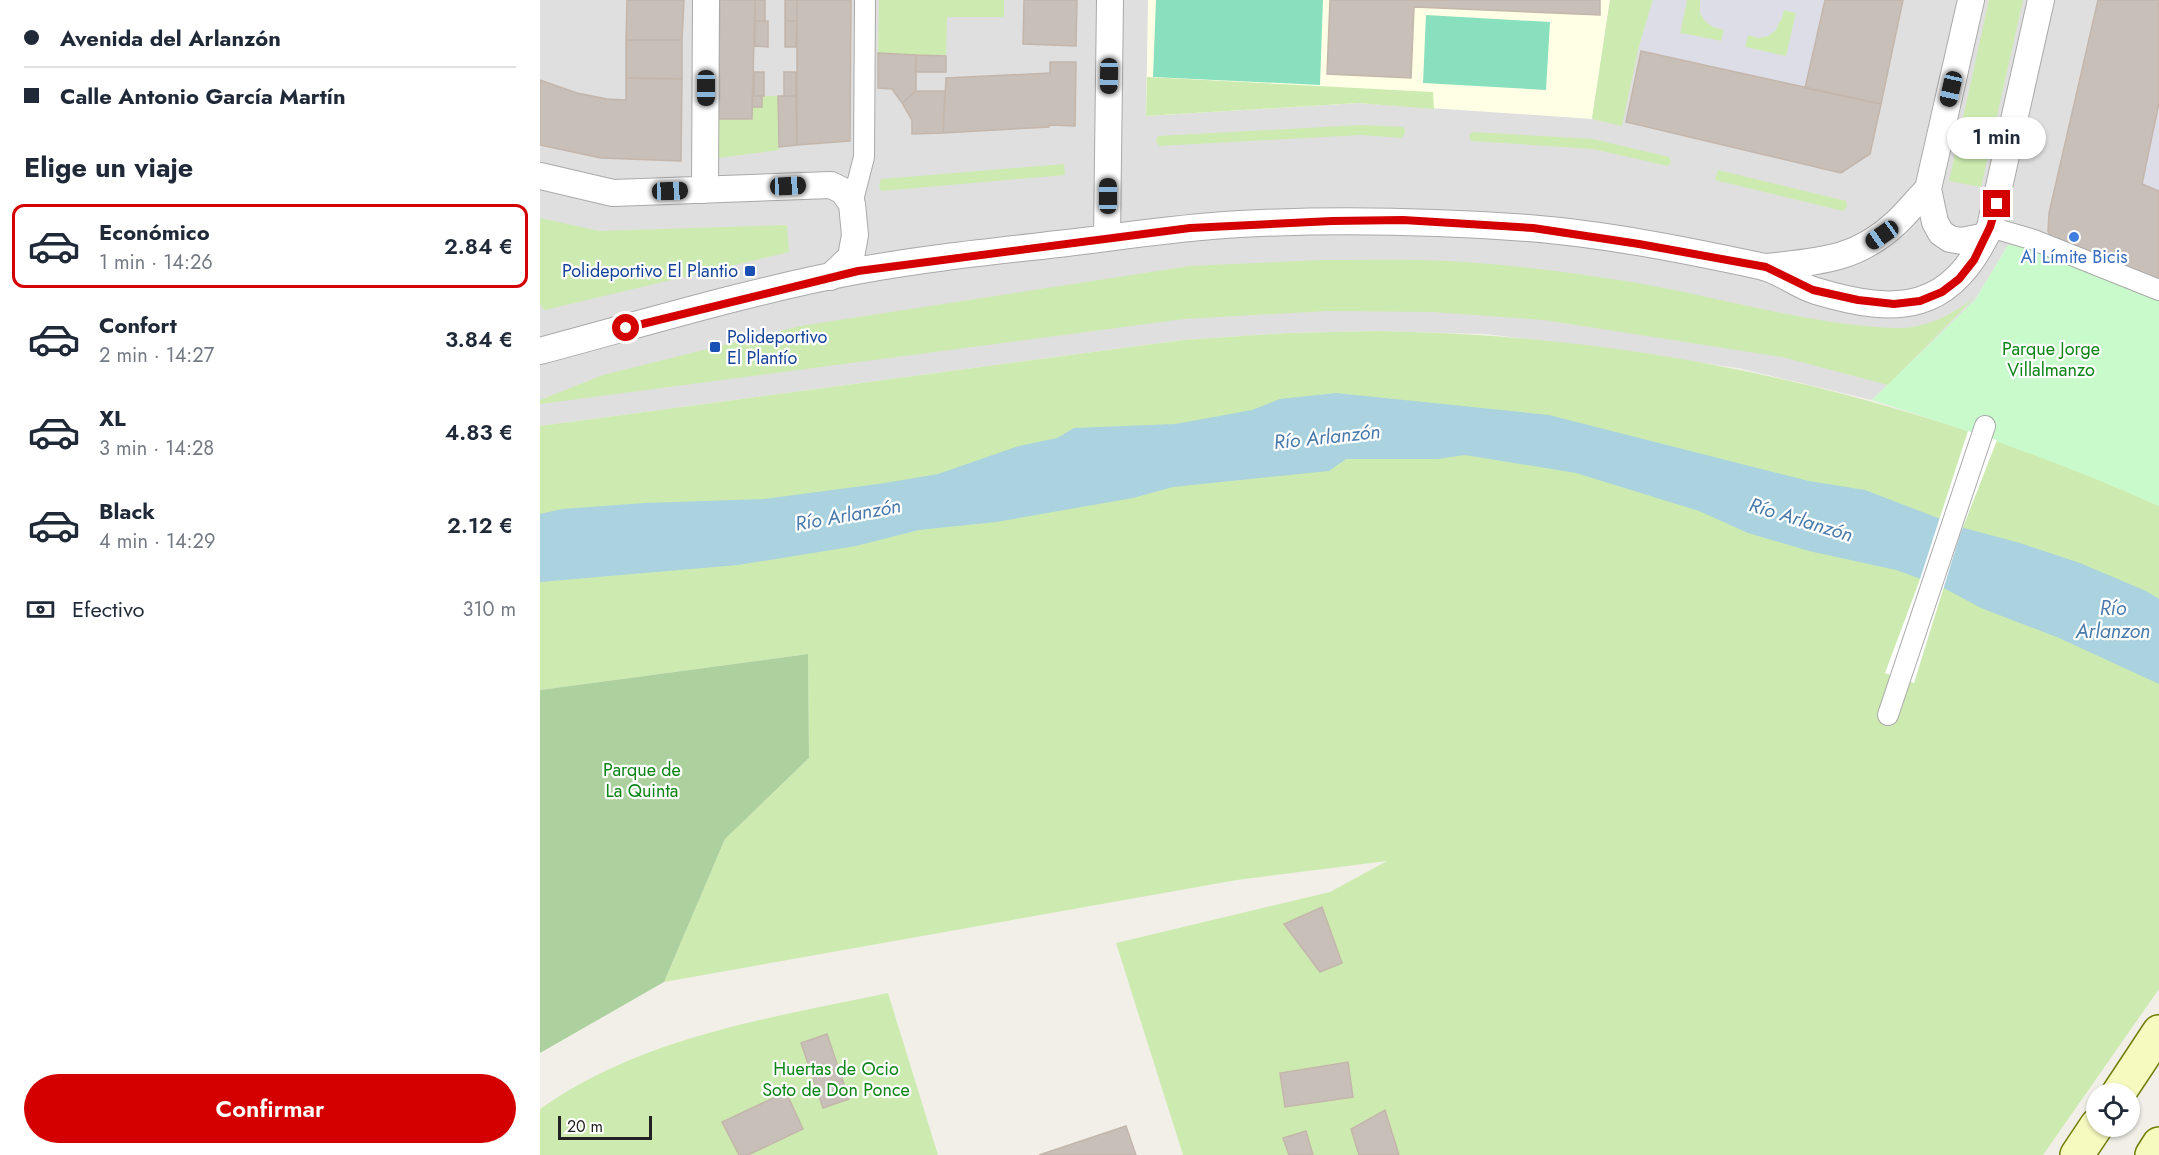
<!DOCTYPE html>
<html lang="es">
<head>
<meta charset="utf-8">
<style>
  body { margin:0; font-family:Jost,sans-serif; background:#f6f6f7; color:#1f2937; height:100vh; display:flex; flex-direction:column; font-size:22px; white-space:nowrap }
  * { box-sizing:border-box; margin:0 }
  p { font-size:20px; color:#747a83 }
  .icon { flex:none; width:33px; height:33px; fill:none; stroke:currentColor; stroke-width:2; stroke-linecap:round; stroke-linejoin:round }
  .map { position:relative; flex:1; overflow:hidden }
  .details { display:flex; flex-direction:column; background:#fff; width:540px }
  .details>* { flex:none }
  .banner { display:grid; align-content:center; height:132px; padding:0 24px; background:#fff }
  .tools { position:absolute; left:1546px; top:1083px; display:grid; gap:12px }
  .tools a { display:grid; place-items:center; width:54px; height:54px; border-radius:50%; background:#fff; box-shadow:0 2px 4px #0004; font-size:30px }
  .scale { position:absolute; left:18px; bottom:15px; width:94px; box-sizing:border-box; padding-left:6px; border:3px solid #222; border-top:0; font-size:16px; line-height:21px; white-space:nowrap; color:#222; -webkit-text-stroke:4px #fff; paint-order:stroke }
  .end { position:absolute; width:27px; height:27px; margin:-14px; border:8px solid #d40000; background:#fff; box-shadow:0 0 0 3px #fff }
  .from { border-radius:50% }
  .bubble { position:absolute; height:42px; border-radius:21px; background:#fff; box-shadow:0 2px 4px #0004; font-size:20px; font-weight:600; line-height:42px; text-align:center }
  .car { position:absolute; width:18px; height:36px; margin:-18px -9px; border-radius:8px; box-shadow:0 0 4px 2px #0007; background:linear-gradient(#222 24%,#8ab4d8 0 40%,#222 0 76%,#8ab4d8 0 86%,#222 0) }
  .banner b { display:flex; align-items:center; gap:21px; height:57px; font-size:22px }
  .banner b+b { border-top:2px solid #e0e1e3 }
  .banner i { width:15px; height:15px; background:#1f2937 }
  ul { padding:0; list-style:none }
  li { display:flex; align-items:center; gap:18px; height:84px; margin:0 12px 9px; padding:0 12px; border:3px solid transparent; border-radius:12px }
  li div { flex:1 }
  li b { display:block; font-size:22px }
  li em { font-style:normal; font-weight:600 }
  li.on { border-color:#d40000 }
  li>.icon { width:54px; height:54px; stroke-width:1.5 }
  h2 { padding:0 24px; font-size:27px; line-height:72px }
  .pay { display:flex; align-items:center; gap:15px; height:66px; padding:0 24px; font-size:22px }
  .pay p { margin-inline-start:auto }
  .primary-button { display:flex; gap:12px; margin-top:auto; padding:12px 24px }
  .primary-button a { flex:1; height:69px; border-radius:36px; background:#d40000; color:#fff; font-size:24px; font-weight:600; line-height:69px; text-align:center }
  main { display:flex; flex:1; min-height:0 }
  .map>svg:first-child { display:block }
</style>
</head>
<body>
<main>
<section class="details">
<div class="banner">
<b><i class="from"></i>Avenida del Arlanzón</b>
<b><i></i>Calle Antonio García Martín</b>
</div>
<h2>Elige un viaje</h2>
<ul>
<li class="on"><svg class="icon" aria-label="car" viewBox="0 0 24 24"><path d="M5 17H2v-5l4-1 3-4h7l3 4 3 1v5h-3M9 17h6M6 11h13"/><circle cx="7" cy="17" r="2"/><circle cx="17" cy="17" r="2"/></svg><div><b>Económico</b><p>1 min · 14:26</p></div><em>2.84 €</em></li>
<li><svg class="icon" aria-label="car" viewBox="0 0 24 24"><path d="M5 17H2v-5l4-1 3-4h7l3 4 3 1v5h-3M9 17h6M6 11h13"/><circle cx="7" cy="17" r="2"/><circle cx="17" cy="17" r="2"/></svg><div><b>Confort</b><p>2 min · 14:27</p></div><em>3.84 €</em></li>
<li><svg class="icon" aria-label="car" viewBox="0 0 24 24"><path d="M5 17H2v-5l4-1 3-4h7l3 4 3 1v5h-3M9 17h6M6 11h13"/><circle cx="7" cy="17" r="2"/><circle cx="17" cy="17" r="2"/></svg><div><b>XL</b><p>3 min · 14:28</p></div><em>4.83 €</em></li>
<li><svg class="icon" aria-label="car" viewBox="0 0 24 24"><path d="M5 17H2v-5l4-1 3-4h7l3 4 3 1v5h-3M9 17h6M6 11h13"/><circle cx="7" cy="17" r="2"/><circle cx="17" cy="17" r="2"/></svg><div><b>Black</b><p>4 min · 14:29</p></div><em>2.12 €</em></li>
</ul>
<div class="pay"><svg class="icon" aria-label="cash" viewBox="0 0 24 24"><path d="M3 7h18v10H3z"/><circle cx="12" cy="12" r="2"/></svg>Efectivo<p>310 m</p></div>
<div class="primary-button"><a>Confirmar</a></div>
</section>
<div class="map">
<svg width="1619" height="1155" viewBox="0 0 1619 1155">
  <rect width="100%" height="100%" fill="#f2efe9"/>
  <!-- residential -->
  <path fill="#e0dfdf" d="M0,0H1619V301L1485,246L1468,245L1435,300L1332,400L1198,368L1058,348L946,334L837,331L748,333L643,340L0,426Z"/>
  <!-- education -->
  <path fill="#ffffe5" d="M608,0H1070L1052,119L818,103L606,116Z"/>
  <!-- grass -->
  <path fill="#cdebb0" d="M339,0H464V17H407L406,56L338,53Z
    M1070,0H1113L1098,50L1082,126L1052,119Z
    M1147,0H1160L1173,27L1184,29L1182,41L1140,33Z
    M1449,0H1483L1441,187L1409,181Z
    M1244,10L1256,13L1247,57L1205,47L1208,35L1241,21Z
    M607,77L893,92L894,109L818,103L606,116Z
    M222,96H238L239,150L178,158V119H212V107L222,106Z
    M821,125L864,127L865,133L862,138L821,135L619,146L616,141L618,136Z
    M932,132L1053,139L1129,157L1131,162L1128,166L1053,149L931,141L929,136Z
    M524,164L525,175L341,191L339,186L341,179Z
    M1178,170L1306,201L1307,207L1303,211L1175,180Z
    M0,218L59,231L247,225L249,252L5,310L0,305Z
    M782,260C824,260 867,259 909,261C968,264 1027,272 1085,281C1174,295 1263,324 1354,328C1386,329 1412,315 1436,296L1348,385L1242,357L1004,320L894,312L788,311L644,319L0,404V400L63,375L260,326L650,266Z
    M837,331C1109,335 1371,394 1619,506V989L1503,1155H643L576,943L790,892L847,861L697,880L124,982L185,839L269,758L268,654L0,690V426L643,340L748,333Z
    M348,993L398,1155H0V1109C104,1036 226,1019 348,993Z"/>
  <!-- forest -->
  <path fill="#add19e" d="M268,654L269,758L185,839L124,982L0,1053V690Z"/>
  <!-- park -->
  <path fill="#c8facc" d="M1468,245L1485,246L1619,301V506C1526,464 1430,431 1332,400L1435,300Z"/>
  <!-- pitch -->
  <path fill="#88e0be" d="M616,0H783L780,85L613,77Z
    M886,15L1010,22L1006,90L883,83Z"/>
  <!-- plaza -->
  <path fill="#dddde8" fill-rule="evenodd" d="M1113,0H1147L1140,33L1181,41L1184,30L1173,27L1165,21L1160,13V0H1285L1265,88L1098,50ZM1244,10L1256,13L1246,56L1205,47L1208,35L1218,38L1228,36L1236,30Z
    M1619,103V191L1602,184Z"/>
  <!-- water -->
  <path fill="#aad3df" d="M796,393L1009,415L1269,481L1325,490L1424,528L1480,543L1540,563L1606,591L1619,599V684L1519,638L1441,608L1400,586L1356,570L1269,551L1208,533L1159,511L1036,473L925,455L898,459H806L789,471L633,487L593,498L456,522L379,530L316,546L198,565L0,582V514L22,509L104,503L224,499L345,483L398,474L479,446L517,438L534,428L635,424L712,410L740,399Z"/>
  <!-- pier -->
  <path fill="#fff" d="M1428,431L1457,440L1420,535L1374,683L1345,673L1379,582Z"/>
  <!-- building -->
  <path fill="#c7bfb8" stroke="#c4b6ab" stroke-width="1.5" d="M87,0H144L142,40H86Z
    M180,0H215L212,119H178Z
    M215,0H225V21H215Z
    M245,0H257V21H245Z
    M257,0H311L310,141L257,145Z
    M484,0H537L536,46L483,44Z
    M790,0H1060V15L874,7L871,78L787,74Z
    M1285,0H1363L1341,104L1265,88Z
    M1558,0H1619V103L1602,184L1619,191V280L1563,257L1552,258L1511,237L1508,231L1509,213Z
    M215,21H228V47L215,46Z
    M245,21H257L256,47H245Z
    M86,40H142V79L86,78Z
    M1101,51L1341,104L1330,154L1301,173L1086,122Z
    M338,53L376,55V91L362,103L352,89L338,88Z
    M376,55L406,56V72H375Z
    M510,62H536L535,126L509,125V127L403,133L406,78L510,73Z
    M214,72H224V96H214Z
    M244,72H256V96H244Z
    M86,78L142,79L141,161L61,158L0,145V80L37,93L67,99L86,100Z
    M376,91H405L403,133L372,134V120L362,103Z
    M212,96H222V107H212Z
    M238,96H256L257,145L239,147Z
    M782,907L802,963L780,972L744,924Z
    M287,1034L309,1099L283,1108L261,1043Z
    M808,1062L813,1097L745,1107L740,1073Z
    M246,1092L263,1129L208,1155H199L182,1122Z
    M845,1110L859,1155H819L811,1129Z
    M586,1126L596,1155H499Z
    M766,1131L773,1155H749L743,1138Z"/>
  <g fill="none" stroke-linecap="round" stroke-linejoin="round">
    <defs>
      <path id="pedestrian" d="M312,204L324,157L325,0
        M1450,227L1494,240L1619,290
        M1348,715L1445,426"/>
      <path id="minor" d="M1431,0L1388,189L1395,222L1401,233L1410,239L1422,241L1446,236
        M0,176L73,193L291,185L303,191L312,204L315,235L311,257L290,277
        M165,190L166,0
        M567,237L570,0
        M1226,267C1279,261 1315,261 1356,223C1367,213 1377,200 1388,189
        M0,351C105,323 210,291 316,271C385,258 457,251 527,243C584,236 642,227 700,224C797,219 892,221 988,228C1065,234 1145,250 1220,266C1240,270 1256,285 1276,291C1359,316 1412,312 1450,227L1501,0"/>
      <path id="secondary" d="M1578,1094L1619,1032
        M1537,1155L1557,1125
        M1612,1155L1619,1144"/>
    </defs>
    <!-- pedestrian casing -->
    <use href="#pedestrian" stroke="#a9a9a9" stroke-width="22"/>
    <!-- minor casing -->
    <use href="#minor" stroke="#a9a9a9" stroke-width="28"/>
    <!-- secondary casing -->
    <use href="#secondary" stroke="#707d05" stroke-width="36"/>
    <!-- pedestrian -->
    <use href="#pedestrian" stroke="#fff" stroke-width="20"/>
    <!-- minor -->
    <use href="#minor" stroke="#fff" stroke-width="26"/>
    <!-- secondary -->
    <use href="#secondary" stroke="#f7fabf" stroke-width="33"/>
  </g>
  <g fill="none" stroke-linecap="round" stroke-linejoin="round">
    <!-- route -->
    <path stroke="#d40000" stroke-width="8" d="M86,328L318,271L650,228L792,221L863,220L993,228L1099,244L1226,267L1273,290L1318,300L1354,304L1380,301L1402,292L1419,279L1434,260L1450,227L1457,204"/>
  </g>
  <!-- markers -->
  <circle fill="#3f7fe0" stroke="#fff" stroke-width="2" cx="1534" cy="237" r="6"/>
  <g fill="#1a4fb4" stroke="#fff" stroke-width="2">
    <rect x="204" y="265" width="12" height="12" rx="3"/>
    <rect x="169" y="341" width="12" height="12" rx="3"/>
  </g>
  <g text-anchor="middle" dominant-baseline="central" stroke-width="4.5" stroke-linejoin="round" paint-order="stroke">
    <!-- shop labels -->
    <g font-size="18" fill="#366cbe" stroke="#fff">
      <text x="1534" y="257">Al Límite Bicis</text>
    </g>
    <!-- transit labels -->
    <g font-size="18" fill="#164399" stroke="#fff" text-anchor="end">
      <text x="198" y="271">Polideportivo El Plantio</text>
      <text x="187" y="337" text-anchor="start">Polideportivo<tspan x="187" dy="21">El Plantío</tspan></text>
    </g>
    <!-- park labels -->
    <g font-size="18" fill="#0c8416" stroke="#fff">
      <text x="1511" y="349">Parque Jorge<tspan x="1511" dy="21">Villalmanzo</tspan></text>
      <text x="102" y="770">Parque de<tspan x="102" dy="21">La Quinta</tspan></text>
      <text x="296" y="1069">Huertas de Ocio<tspan x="296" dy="21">Soto de Don Ponce</tspan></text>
    </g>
    <!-- water labels -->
    <g font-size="20" font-style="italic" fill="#4a7aab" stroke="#fff">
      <text transform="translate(787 437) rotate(-6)">Río Arlanzón</text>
      <text transform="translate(308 515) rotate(-10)">Río Arlanzón</text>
      <text transform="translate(1261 520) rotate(17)">Río Arlanzón</text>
      <text x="1573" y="608">Río<tspan x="1573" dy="23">Arlanzon</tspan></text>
    </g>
  </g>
</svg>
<div class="tools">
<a><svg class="icon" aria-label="locate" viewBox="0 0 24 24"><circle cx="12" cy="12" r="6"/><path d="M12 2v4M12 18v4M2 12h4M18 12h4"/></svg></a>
</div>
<div class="scale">20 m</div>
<i class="end from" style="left:86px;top:328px"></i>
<i class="end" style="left:1457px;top:204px"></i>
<div class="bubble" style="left:1407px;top:117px;width:99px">1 min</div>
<i class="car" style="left:569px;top:76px;rotate:181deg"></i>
<i class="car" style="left:166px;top:88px;rotate:180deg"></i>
<i class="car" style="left:1411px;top:89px;rotate:193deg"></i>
<i class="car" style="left:248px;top:186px;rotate:87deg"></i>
<i class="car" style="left:130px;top:191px;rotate:88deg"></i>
<i class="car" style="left:568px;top:196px;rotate:0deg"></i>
<i class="car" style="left:1342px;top:235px;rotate:235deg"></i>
</div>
</main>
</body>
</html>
